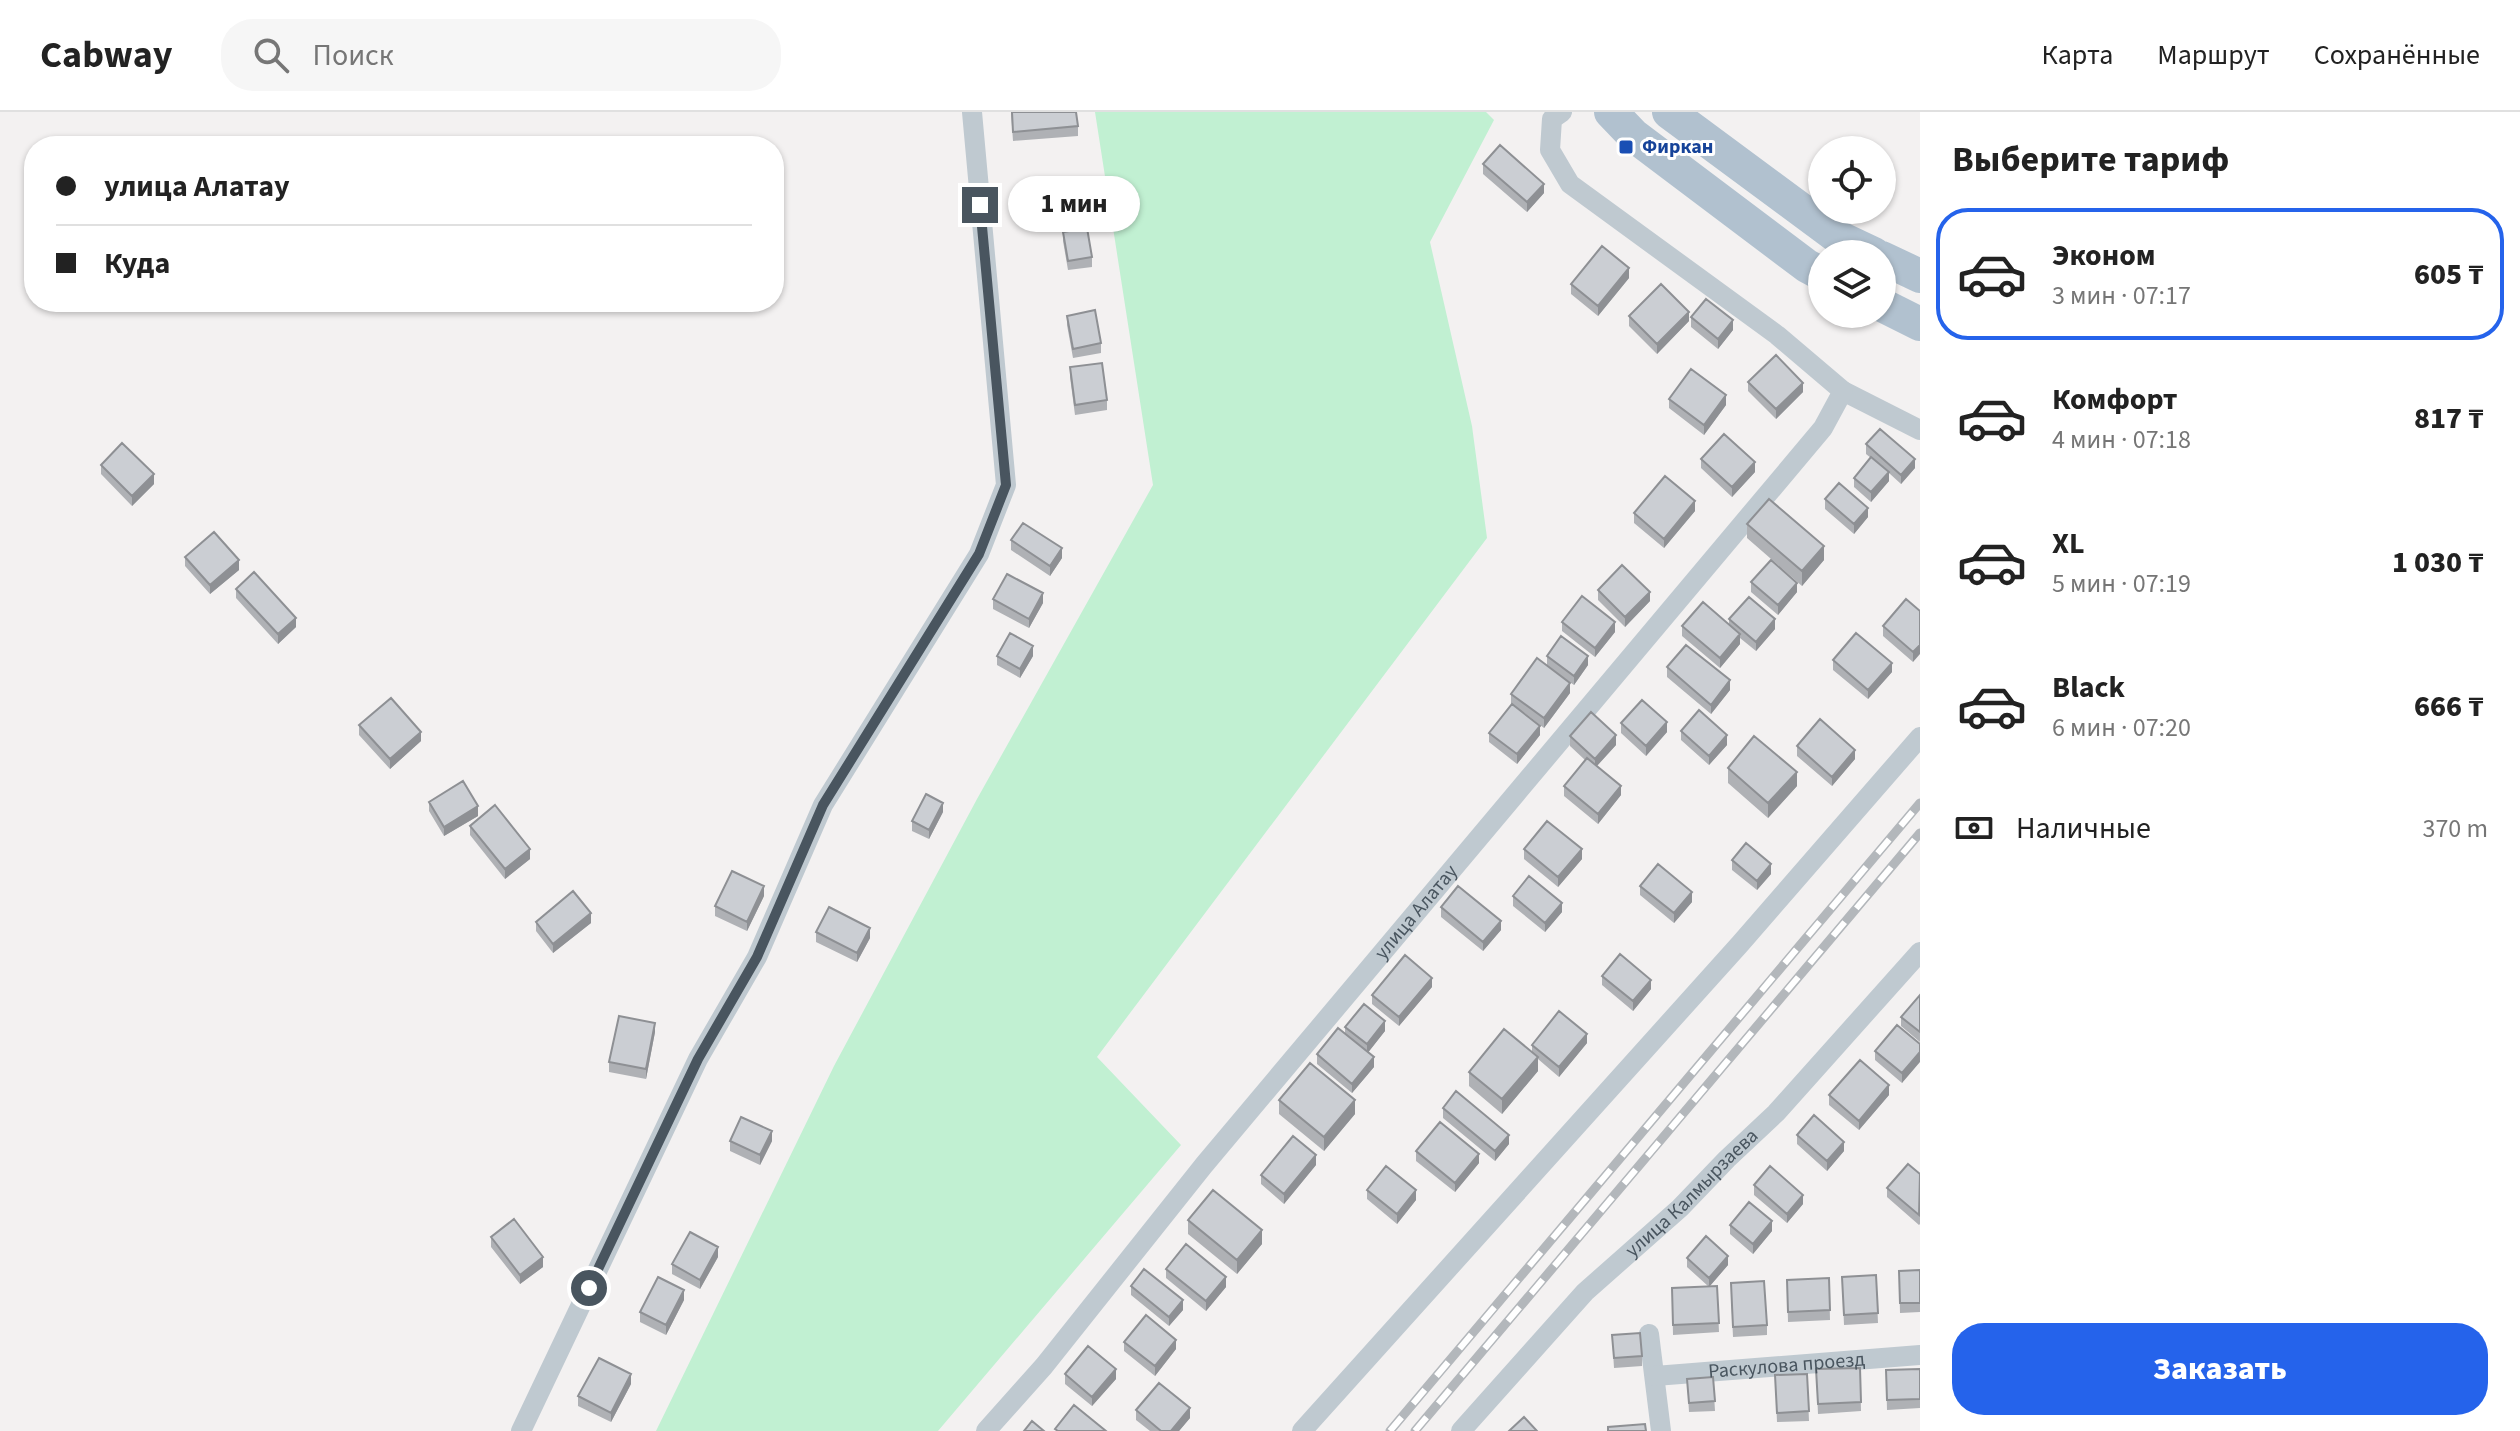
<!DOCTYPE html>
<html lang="ru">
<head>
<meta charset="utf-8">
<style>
  body { margin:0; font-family:"Source Sans 3",sans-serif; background:#f6f6f6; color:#222; height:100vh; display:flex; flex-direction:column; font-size:30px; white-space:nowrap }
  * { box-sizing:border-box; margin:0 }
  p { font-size:26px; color:#767676 }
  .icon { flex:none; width:44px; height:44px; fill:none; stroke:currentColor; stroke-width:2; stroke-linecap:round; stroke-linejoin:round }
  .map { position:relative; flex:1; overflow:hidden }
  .panel { display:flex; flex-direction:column; background:#fff; width:600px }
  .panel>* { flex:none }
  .top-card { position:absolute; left:24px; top:24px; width:760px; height:176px; border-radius:32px; box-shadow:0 2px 6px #0004; display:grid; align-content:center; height:176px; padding:0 32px; background:#fff }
  .buttons { position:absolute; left:1808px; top:24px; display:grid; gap:16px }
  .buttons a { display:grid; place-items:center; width:88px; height:88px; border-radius:50%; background:#fff; box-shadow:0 2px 6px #0004; font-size:40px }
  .end { position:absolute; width:36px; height:36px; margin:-18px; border:10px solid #49555f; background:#fff; box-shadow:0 0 0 4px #fff }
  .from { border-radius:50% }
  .bubble { position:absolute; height:56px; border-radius:28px; background:#fff; box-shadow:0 2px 6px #0004; font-size:26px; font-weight:800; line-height:56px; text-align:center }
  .top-card b { display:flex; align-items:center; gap:28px; height:76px; font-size:30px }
  .top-card b+b { border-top:2px solid #e0e0e0 }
  .top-card i { width:20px; height:20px; background:#222 }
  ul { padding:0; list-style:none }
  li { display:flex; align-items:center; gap:24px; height:132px; margin:0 16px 12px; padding:0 16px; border:4px solid transparent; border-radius:32px }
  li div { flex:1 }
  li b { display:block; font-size:30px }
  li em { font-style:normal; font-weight:800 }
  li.active { border-color:#2563eb }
  li>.icon { width:72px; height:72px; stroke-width:1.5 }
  h2 { padding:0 32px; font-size:36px; line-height:96px }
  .pay { display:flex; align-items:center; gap:20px; height:88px; padding:0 32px; font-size:30px }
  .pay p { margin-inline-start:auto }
  .action { display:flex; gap:16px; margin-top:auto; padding:16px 32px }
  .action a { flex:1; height:92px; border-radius:32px; background:#2563eb; color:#fff; font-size:32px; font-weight:800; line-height:92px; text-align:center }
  header { display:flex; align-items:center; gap:48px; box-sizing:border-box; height:112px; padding:0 40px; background:#fff; border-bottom:2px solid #e0e0e0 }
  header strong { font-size:38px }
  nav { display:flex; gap:44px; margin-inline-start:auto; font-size:28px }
  .search { width:560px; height:72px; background:#f6f6f6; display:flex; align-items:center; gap:20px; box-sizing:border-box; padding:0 28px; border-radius:32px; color:#767676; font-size:30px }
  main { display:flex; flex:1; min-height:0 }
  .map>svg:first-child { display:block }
</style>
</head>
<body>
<header>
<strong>Cabway</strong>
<div class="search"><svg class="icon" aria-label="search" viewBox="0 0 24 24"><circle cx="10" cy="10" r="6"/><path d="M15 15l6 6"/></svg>Поиск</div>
<nav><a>Карта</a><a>Маршрут</a><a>Сохранённые</a></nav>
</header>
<main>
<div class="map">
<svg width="1920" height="1319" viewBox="0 0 1920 1319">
  <rect width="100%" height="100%" fill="#f3f1f1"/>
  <!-- green -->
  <path fill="#c1f0d2" d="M1095,0H1486L1494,8L1430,130L1472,314L1487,426L1097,945L1181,1033L938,1319H656L834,954L977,687L1153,373Z"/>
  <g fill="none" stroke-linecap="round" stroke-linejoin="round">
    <!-- street -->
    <g stroke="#bfc9d0" stroke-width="20">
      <path d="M1843,279L1920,318"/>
      <path d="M1649,1222L1661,1319"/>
      <path id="s1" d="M1655,1264L1920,1243"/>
      <path d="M521,1319L698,947L757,845L823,693L979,442L1006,373L972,0"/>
      <path id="s2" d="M986,1319L1044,1254L1204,1053L1823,316L1843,279L1777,223L1570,72L1550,38L1552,7L1562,0"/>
      <path d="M1302,1319L1740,832L1920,625"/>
      <path id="s3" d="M1461,1319L1585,1180L1680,1096L1727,1047L1776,1001L1920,840"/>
    </g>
    <!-- primary -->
    <path stroke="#b1c1cf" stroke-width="34" d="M1611,0L1633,23L1807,154L1822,162
      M1669,0L1838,125L1874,142
      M1882,146L1920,164
      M1882,193L1920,212"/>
    <defs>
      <path id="rail" d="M1390,1319L1920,691
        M1415,1319L1920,721"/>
    </defs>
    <!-- rail casing -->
    <use href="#rail" stroke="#b3b7bb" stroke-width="9"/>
    <!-- rail -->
    <use href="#rail" stroke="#fff" stroke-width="6" stroke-dasharray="18" stroke-linecap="butt"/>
  </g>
  <!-- wall -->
  <path fill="#afb1b5" d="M1011,0L1078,14V24L1013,29Z
    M1483,52L1544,81L1527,100L1483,62Z
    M1063,120L1092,145V155L1068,158L1063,129Z
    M1629,166L1598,204L1571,182V172Z
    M1067,204L1101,231V241L1073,246L1067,213Z
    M1629,204L1689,209L1657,242L1629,214Z
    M1691,205L1733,218L1718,237L1691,215Z
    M1070,255L1107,288V298L1075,303L1070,265Z
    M1748,270L1803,280L1776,307L1748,279Z
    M1669,287L1726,293L1704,323L1669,296Z
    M1866,332L1915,356L1901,372L1889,361V369L1871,390L1854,375V366L1871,346L1866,342Z
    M1701,347L1755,360L1732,385L1701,356Z
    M101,353L154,372L132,394L101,362Z
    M1825,387L1868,405L1854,422L1825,397Z
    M1695,399L1664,436L1634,411V401Z
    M1747,412L1824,448L1802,474L1747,426Z
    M1011,428L1062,446L1050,464L1011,438Z
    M185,445L239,458L210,482L185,454Z
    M1751,470L1797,480L1778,503L1751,480Z
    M236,477L296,515L278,532L236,486Z
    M1598,478L1650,489L1625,515L1598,488Z
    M993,487L1043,491L1029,516L993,497Z
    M1920,499L1913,550L1883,524V514Z
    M1729,507L1775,517L1756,539L1740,526V532L1720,556L1682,524V514L1729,513Z
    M1562,510L1615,520L1595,545L1562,519Z
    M997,544H1033L1020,566L997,553Z
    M1547,544L1588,553L1574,573L1554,559L1570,581L1544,616L1522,599L1540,623L1517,652L1489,630V621L1512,592L1511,591V582L1547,554Z
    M1833,548L1892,560L1868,587L1833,558Z
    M1667,555L1730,578L1711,602L1667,565Z
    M1621,611L1667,620L1646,644L1621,621Z
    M359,613L421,629L390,657L359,623Z
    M1681,619L1727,633L1709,653L1681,628Z
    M1570,624L1616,633L1597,654L1621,683L1598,712L1564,684V674L1585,648L1570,634Z
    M1797,634L1855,647L1832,674L1797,644Z
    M1728,656L1797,674L1768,706L1728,671Z
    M429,690L478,704L444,724L429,699Z
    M943,700L929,727L912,719V709Z
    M470,714L530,747L505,767L470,723Z
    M1524,737L1582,747L1558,775L1524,747Z
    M1732,748L1771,762L1757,778L1732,758Z
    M1640,774L1692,790L1674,811L1640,783Z
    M764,784L747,819L715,804V794Z
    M1513,784L1562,800L1545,820L1513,794Z
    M1441,795L1501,818L1483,839L1441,805Z
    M536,810L591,811L553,841L536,819Z
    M816,820L870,826L857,850L816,830Z
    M1602,864L1651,877L1633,899L1602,873Z
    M1432,875L1399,914L1372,892V883Z
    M1920,883V930L1901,914V905Z
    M1345,915L1385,919L1368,940L1374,955L1352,981L1317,952V942L1345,922Z
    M655,920L646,967L609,960V950Z
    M1587,931L1559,965L1538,947V959L1502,1002L1469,974V960L1532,940V933Z
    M1920,932L1902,971L1875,948V939Z
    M1829,983H1889L1859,1018L1829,993Z
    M1279,988L1355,1002L1324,1039L1279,1002Z
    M1443,996L1509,1032L1495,1049L1443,1006Z
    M1797,1023L1844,1039L1827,1059L1797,1032Z
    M730,1029H772L760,1053L730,1039Z
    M1416,1039L1479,1051L1455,1080L1416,1049Z
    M1316,1053L1284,1092L1261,1072V1063Z
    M1920,1062V1112L1919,1113L1887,1085V1076Z
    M1754,1073L1803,1092L1787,1111L1754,1083Z
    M1367,1078L1416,1088L1397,1112L1367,1087Z
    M1188,1108L1262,1132L1237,1162L1188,1122Z
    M1730,1113L1772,1119L1753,1142L1730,1122Z
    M491,1125L543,1155L520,1172L491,1135Z
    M718,1145L700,1177L672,1162V1152Z
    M1687,1146L1728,1153L1710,1174H1717L1719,1220L1673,1223L1672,1176L1708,1174L1687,1155Z
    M1166,1157L1226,1175L1206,1199L1166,1166Z
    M1920,1158V1200L1900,1201L1899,1159Z
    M1876,1163L1878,1211L1844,1213L1842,1165Z
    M1829,1166L1830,1208L1788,1210L1787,1168Z
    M1131,1174L1183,1198L1169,1214L1131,1183Z
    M1731,1181L1767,1213V1223L1733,1225Z
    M684,1188L666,1223L640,1210V1200Z
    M1612,1223L1642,1244V1254L1614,1256Z
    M1124,1230L1176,1237L1155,1264L1124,1239Z
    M1860,1256L1861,1299L1818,1302L1816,1257Z
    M1920,1257V1296L1887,1298L1886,1258Z
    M1065,1262L1116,1267L1092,1294L1065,1272Z
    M1807,1262L1809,1309L1777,1310L1775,1263Z
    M1713,1265L1715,1299L1689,1300L1687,1267Z
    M631,1272L611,1310L578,1294V1284Z
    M1136,1298L1190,1306L1179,1319H1150L1136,1308Z"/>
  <!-- shaded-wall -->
  <path fill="#8e9094" d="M1544,72V81L1527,100V90Z
    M1629,156V166L1598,204V194Z
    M1689,200V209L1657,242V232Z
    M1733,208V218L1718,237V227Z
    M1803,271V280L1776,307V297Z
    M1726,283V293L1704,323V313Z
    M1915,347V356L1901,372V363Z
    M1755,350V360L1732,385V375Z
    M1889,360V369L1871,390V380Z
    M154,362V372L132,394V384Z
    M1695,389V399L1664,436V427Z
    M1868,396V405L1854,422V412Z
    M1824,434V448L1802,474V459Z
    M1062,436V446L1050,464V454Z
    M239,448V458L210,482V473Z
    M1797,471V480L1778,503V493Z
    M1650,480V489L1625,515V505Z
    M1043,481V491L1029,516V507Z
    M296,506V515L278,532V522Z
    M1775,507V517L1756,539V530Z
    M1615,510V520L1595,545V536Z
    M1740,522V532L1720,556V546Z
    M1920,533V542L1913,550V540Z
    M1033,534V544L1020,566V557Z
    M1588,544V553L1574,573V564Z
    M1892,551V560L1868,587V578Z
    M1730,568V578L1711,602V593Z
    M1570,571V581L1544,616V606Z
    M1667,610V620L1646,644V634Z
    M1540,614V623L1517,652V642Z
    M421,620V629L390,657V647Z
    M1616,623V633L1595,656V647Z
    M1727,623V633L1709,653V644Z
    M1855,638V647L1832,674V665Z
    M1797,660V674L1768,706V691Z
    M1621,674V683L1598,712V702Z
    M943,691V700L929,727V718Z
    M478,694V704L444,724V715Z
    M530,737V747L505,767V757Z
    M1582,737V747L1558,775V765Z
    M1771,752V762L1757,778V769Z
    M764,774V784L747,819V810Z
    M1692,780V790L1674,811V801Z
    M1562,791V800L1545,820V811Z
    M591,801V811L553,841V832Z
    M1501,809V818L1483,839V830Z
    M870,816V826L857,850V841Z
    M1432,866V875L1399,914V905Z
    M1651,868V877L1633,899V889Z
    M1385,909V919L1367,942V932Z
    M655,911V920L646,967V957Z
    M1587,922V931L1559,965V955Z
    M1920,940V950L1902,971V961Z
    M1374,945V955L1352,981V972Z
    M1538,945V959L1502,1002V987Z
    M1889,973V983L1859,1018V1009Z
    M1355,988V1002L1324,1039V1025Z
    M772,1019V1029L760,1053V1043Z
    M1509,1023V1032L1495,1049V1039Z
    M1844,1030V1039L1827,1059V1049Z
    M1479,1042V1051L1455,1080V1071Z
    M1316,1043V1053L1284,1092V1082Z
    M1416,1078V1088L1397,1112V1102Z
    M1803,1083V1092L1787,1111V1102Z
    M1772,1109V1119L1753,1142V1132Z
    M1262,1118V1132L1237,1162V1148Z
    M718,1135V1145L700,1177V1168Z
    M1728,1144V1153L1709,1175V1166Z
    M543,1145V1155L520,1172V1163Z
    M1226,1165V1175L1206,1199V1189Z
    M684,1178V1188L666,1223V1213Z
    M1183,1188V1198L1169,1214V1205Z
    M1176,1228V1237L1155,1264V1254Z
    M1116,1257V1267L1092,1294V1285Z
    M631,1262V1272L611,1310V1301Z
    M1190,1296V1306L1179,1319H1171Z"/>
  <!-- building -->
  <path fill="#cbced3" stroke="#8e9094" stroke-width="2" d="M1012,0H1076L1078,14L1013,20Z
    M1500,33L1544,72L1527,90L1483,52Z
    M1087,116L1092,145L1068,149L1063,120Z
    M1602,134L1629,156L1598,194L1571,172Z
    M1661,172L1689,200L1657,232L1629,204Z
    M1706,187L1733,208L1718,227L1691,205Z
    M1095,198L1101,231L1073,237L1067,204Z
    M1776,243L1803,271L1776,297L1748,270Z
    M1102,251L1107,288L1075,293L1070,255Z
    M1691,257L1726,283L1704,313L1669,287Z
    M1880,317L1915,347L1901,363L1866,332Z
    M1724,322L1755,350L1732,375L1701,347Z
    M122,331L154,362L132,384L101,353Z
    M1871,345L1889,360L1871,380L1854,366Z
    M1665,364L1695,389L1664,427L1634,401Z
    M1839,371L1868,396L1854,412L1825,387Z
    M1769,387L1824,434L1802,459L1747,412Z
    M1023,411L1062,436L1050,454L1011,428Z
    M214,420L239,448L210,473L185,445Z
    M1771,448L1797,471L1778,493L1751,470Z
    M1622,453L1650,480L1625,505L1598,478Z
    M254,460L296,506L278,522L236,477Z
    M1007,462L1043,481L1029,507L993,487Z
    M1582,484L1615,510L1595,536L1562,510Z
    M1749,485L1775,507L1756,530L1729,507Z
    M1906,487L1920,499V533L1913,540L1883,514Z
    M1703,490L1740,522L1720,546L1682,514Z
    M1010,521L1033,534L1020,557L997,544Z
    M1856,521L1892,551L1868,578L1833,548Z
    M1561,524L1588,544L1574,564L1547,544Z
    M1686,533L1730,568L1711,593L1667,555Z
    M1537,546L1570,571L1544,606L1511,582Z
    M391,586L421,620L390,647L359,613Z
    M1642,588L1667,610L1646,634L1621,611Z
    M1512,592L1540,614L1517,642L1489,621Z
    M1699,598L1727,623L1709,644L1681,619Z
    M1591,600L1616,623L1595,647L1570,624Z
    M1820,607L1855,638L1832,665L1797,634Z
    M1754,624L1797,660L1768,691L1728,656Z
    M1587,646L1621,674L1598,702L1564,674Z
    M463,669L478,694L444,715L429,690Z
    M926,682L943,691L929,718L912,709Z
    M495,693L530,737L505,757L470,714Z
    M1547,709L1582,737L1558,765L1524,737Z
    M1746,731L1771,752L1757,769L1732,748Z
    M1658,752L1692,780L1674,801L1640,774Z
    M732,759L764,774L747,810L715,794Z
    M1529,764L1562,791L1545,811L1513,784Z
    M1458,774L1501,809L1483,830L1441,795Z
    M573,779L591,801L553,832L536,810Z
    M829,795L870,816L857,841L816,820Z
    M1620,842L1651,868L1633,889L1602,864Z
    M1405,843L1432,866L1399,905L1372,883Z
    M1920,883V920L1901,905Z
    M1364,892L1385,909L1367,932L1345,915Z
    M1559,899L1587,922L1559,955L1532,933Z
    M619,904L655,911L646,957L609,950Z
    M1897,913L1920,932V940L1902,961L1875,939Z
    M1338,916L1374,945L1352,972L1317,942Z
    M1504,917L1538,945L1502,987L1469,960Z
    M1860,948L1889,973L1859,1009L1829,983Z
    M1310,951L1355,988L1324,1025L1279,988Z
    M1456,979L1509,1023L1495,1039L1443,996Z
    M1814,1003L1844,1030L1827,1049L1797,1023Z
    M741,1005L772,1019L760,1043L730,1029Z
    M1440,1010L1479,1042L1455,1071L1416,1039Z
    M1293,1024L1316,1043L1284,1082L1261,1063Z
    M1908,1052L1920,1062L1919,1103L1887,1076Z
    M1386,1054L1416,1078L1397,1102L1367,1078Z
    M1770,1054L1803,1083L1787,1102L1754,1073Z
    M1213,1078L1262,1118L1237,1148L1188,1108Z
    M1749,1090L1772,1109L1753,1132L1730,1113Z
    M514,1107L543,1145L520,1163L491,1125Z
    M690,1120L718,1135L700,1168L672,1152Z
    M1706,1124L1728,1144L1709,1166L1687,1146Z
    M1186,1132L1226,1165L1206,1189L1166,1157Z
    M1144,1157L1183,1188L1169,1205L1131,1174Z
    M1920,1158V1191H1900L1899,1159Z
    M1876,1163L1878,1201L1844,1203L1842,1165Z
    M658,1165L684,1178L666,1213L640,1200Z
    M1829,1166L1830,1198L1788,1200L1787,1168Z
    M1764,1169L1767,1213L1733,1215L1731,1171Z
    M1717,1174L1719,1211L1673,1213L1672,1176Z
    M1146,1203L1176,1228L1155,1254L1124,1230Z
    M1640,1221L1642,1244L1614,1246L1612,1223Z
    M1088,1234L1116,1257L1092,1285L1065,1262Z
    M599,1246L631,1262L611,1301L578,1284Z
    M1860,1256L1861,1290L1818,1292L1816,1257Z
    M1920,1257V1287L1887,1288L1886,1258Z
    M1807,1262L1809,1299L1777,1301L1775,1263Z
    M1713,1265L1715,1289L1689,1291L1687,1267Z
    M1159,1271L1190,1296L1171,1319H1161L1136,1298Z
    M1074,1293L1106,1319H1058L1055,1317Z
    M1524,1305L1537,1319H1509Z
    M1032,1309L1044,1319H1024Z
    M1645,1312L1646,1319H1608V1315Z"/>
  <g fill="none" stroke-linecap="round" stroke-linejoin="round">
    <!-- route -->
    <path stroke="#49555f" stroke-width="10" d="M589,1176L698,947L757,845L823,693L979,442L1006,373L980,93"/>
  </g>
  <!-- markers -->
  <rect fill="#1a4fb4" stroke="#fff" stroke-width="3" x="1618" y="27" width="16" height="16" rx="4"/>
  <g text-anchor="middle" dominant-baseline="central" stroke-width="6" stroke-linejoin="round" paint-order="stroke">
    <!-- transit labels -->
    <g font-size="20" font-weight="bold" fill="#164399" stroke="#fff" text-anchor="start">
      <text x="1642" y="35">Фиркан</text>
    </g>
    <!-- street labels -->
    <g font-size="20" fill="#49555f" stroke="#fff">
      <text stroke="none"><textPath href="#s2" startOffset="674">улица Алатау</textPath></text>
      <text stroke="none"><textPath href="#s3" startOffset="332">улица Калмырзаева</textPath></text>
      <text stroke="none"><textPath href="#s1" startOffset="132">Раскулова проезд</textPath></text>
    </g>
  </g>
</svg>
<div class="buttons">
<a><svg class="icon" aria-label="locate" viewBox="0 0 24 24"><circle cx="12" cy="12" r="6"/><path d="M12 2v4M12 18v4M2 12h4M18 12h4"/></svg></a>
<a><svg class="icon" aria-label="layers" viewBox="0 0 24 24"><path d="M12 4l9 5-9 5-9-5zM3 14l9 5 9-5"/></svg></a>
</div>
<i class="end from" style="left:589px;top:1176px"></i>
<i class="end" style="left:980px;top:93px"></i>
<div class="bubble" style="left:1008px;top:64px;width:132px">1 мин</div>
<div class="top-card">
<b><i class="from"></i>улица Алатау</b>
<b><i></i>Куда</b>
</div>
</div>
<section class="panel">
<h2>Выберите тариф</h2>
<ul>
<li class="active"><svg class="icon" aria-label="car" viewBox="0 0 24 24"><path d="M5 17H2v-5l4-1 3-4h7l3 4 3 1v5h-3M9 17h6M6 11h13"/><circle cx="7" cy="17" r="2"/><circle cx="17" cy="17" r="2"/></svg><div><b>Эконом</b><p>3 мин · 07:17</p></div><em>605 ₸</em></li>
<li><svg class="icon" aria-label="car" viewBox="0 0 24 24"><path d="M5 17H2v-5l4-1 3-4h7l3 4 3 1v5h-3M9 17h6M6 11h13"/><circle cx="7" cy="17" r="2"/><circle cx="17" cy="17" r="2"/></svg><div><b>Комфорт</b><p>4 мин · 07:18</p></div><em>817 ₸</em></li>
<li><svg class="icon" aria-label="car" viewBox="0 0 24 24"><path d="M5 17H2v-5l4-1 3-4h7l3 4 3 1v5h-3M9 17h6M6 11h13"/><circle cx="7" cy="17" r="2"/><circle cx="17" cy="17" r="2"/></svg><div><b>XL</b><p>5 мин · 07:19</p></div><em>1 030 ₸</em></li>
<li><svg class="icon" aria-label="car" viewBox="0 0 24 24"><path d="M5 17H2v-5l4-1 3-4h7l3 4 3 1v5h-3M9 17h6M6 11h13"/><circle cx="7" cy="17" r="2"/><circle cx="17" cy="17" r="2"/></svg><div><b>Black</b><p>6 мин · 07:20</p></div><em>666 ₸</em></li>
</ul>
<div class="pay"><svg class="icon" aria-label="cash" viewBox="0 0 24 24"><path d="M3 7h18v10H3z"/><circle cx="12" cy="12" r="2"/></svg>Наличные<p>370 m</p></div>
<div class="action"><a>Заказать</a></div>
</section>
</main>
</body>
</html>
